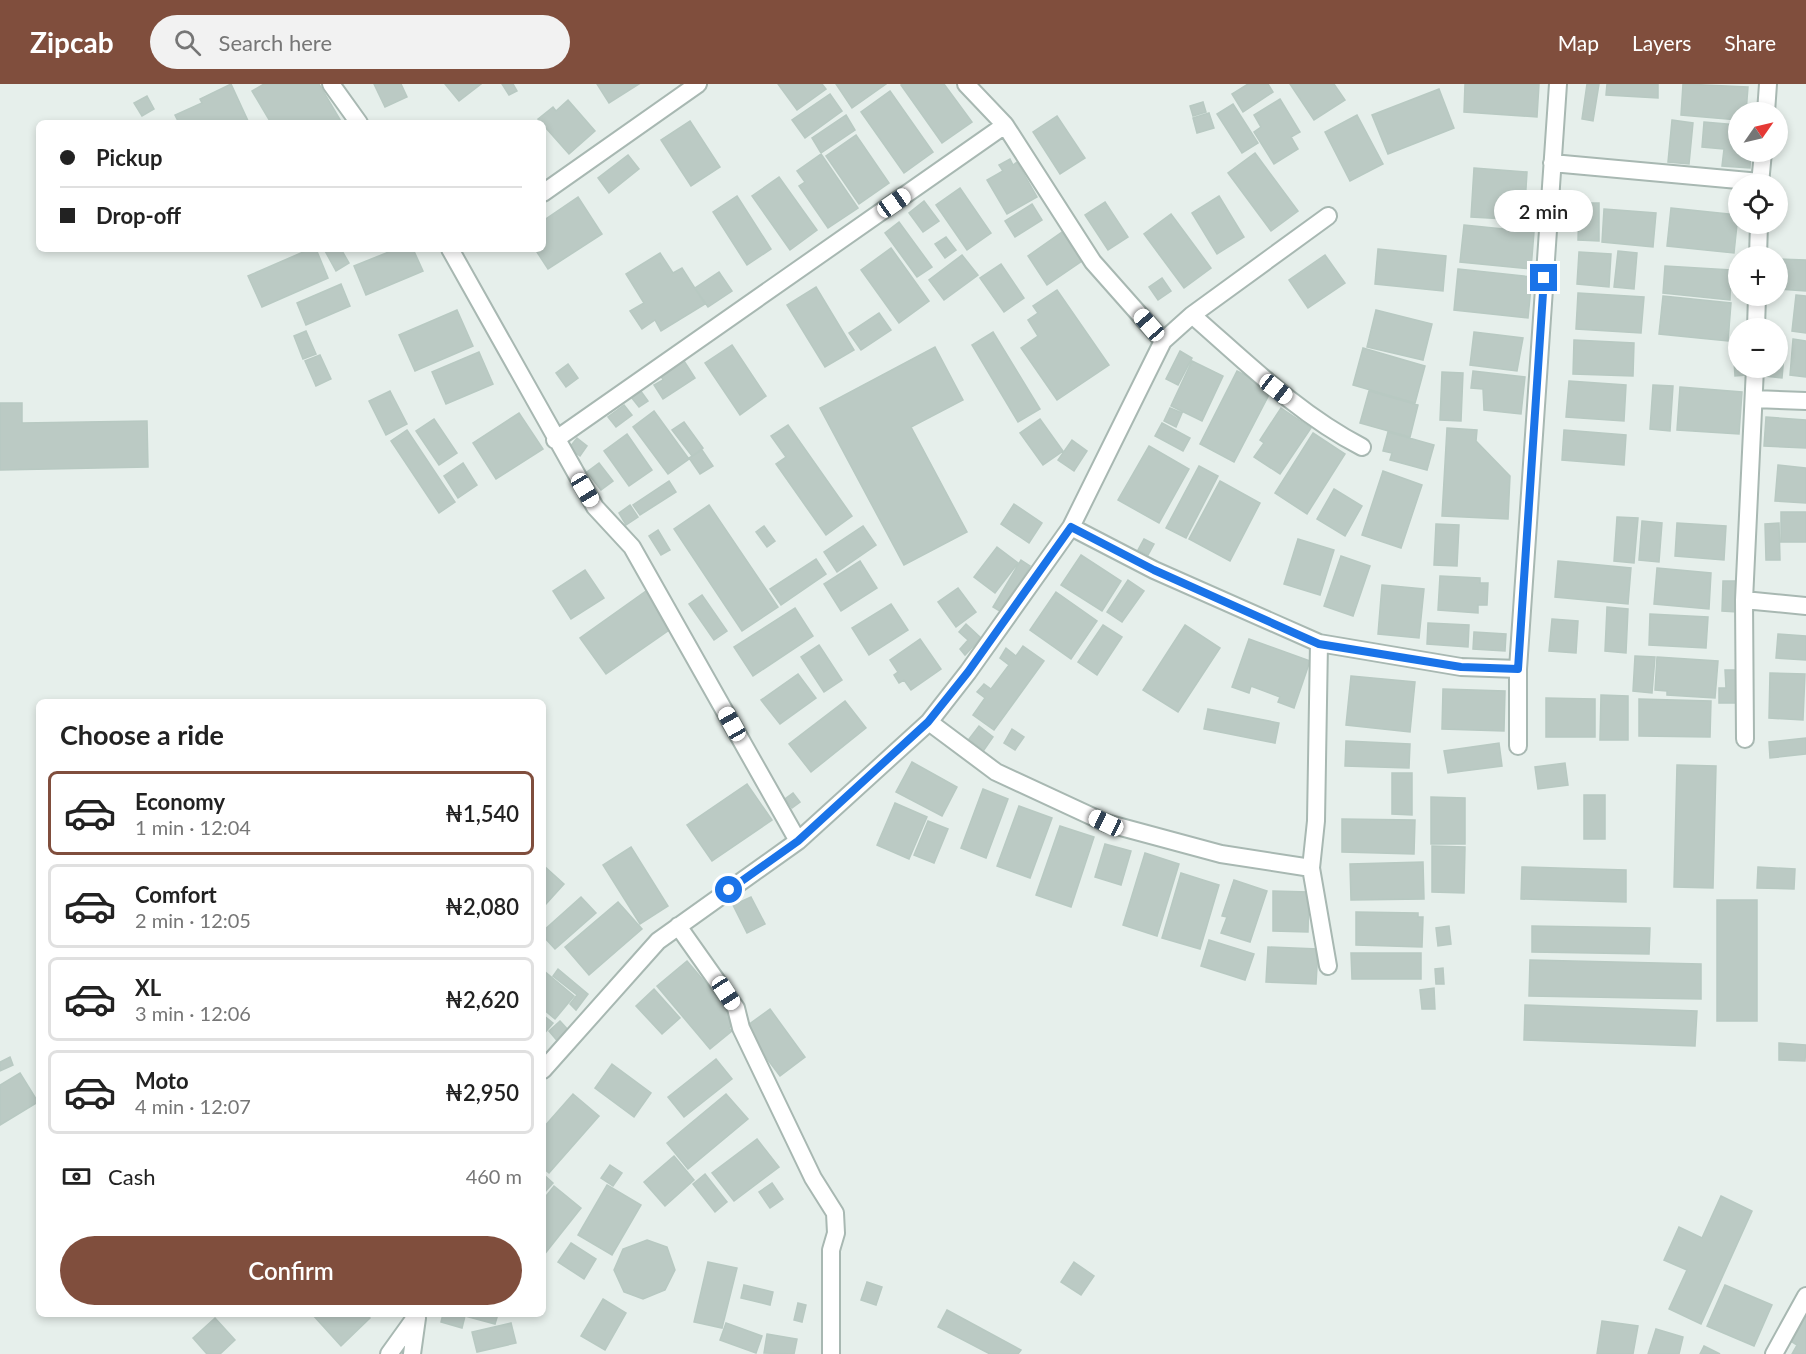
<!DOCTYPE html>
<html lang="en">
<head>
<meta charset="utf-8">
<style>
  body { margin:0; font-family:Lato,sans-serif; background:#f2f2f2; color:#222; height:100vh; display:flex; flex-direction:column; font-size:22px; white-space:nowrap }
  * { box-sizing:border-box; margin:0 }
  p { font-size:20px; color:#767676 }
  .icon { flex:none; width:33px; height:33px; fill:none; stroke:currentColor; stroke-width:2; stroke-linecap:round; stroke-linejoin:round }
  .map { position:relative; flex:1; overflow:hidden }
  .panel { position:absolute; left:36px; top:615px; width:510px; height:618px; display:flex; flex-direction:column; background:#fff; border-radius:9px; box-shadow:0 3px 9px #0003 }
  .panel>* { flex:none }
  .banner { position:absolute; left:36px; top:36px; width:510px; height:132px; border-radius:9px; box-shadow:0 3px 9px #0003; display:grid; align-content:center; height:132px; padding:0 24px; background:#fff }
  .needle { width:39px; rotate:56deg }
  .tools { position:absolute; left:1728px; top:18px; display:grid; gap:12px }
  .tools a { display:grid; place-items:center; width:60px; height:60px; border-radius:50%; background:#fff; box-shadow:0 3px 9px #0003; font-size:30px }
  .end { position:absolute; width:27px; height:27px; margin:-14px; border:8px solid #1a73e8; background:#fff; box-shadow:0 0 0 3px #fff }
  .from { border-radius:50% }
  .bubble { position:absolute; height:42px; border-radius:21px; background:#fff; box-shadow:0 3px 9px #0003; font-size:20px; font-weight:600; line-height:42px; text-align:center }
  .car { position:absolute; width:18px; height:36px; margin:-18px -9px; border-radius:8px; box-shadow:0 0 4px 2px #0007; background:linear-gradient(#fff 24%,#345 0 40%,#fff 0 76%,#345 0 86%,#fff 0) }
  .banner b { display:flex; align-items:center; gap:21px; height:57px; font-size:22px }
  .banner b+b { border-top:2px solid #e0e0e0 }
  .banner i { width:15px; height:15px; background:#222 }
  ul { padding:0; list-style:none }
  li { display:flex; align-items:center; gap:18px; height:84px; margin:0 12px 9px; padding:0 12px; border:3px solid #e0e0e0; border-radius:9px }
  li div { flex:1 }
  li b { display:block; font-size:22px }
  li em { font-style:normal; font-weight:600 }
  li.selected { border-color:#804e3d }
  li>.icon { width:54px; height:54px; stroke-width:1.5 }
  h2 { padding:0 24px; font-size:27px; line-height:72px }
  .pay { display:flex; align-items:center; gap:15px; height:66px; padding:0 24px; font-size:22px }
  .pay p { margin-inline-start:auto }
  .button { display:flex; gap:12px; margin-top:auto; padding:12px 24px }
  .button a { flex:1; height:69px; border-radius:36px; background:#804e3d; color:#fff; font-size:24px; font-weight:600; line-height:69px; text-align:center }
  header { display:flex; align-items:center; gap:36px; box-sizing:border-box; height:84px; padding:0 30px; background:#804e3d; color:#fff }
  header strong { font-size:28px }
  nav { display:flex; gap:33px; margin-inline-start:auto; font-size:21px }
  .search { width:420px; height:54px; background:#f2f2f2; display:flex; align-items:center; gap:15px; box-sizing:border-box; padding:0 21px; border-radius:33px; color:#767676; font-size:22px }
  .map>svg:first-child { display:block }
</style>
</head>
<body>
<header>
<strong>Zipcab</strong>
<div class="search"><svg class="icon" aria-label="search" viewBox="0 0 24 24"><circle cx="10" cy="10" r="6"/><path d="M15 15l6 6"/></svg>Search here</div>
<nav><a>Map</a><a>Layers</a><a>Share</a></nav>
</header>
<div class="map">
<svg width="1806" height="1270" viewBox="0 0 1806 1270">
  <rect width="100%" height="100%" fill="#e6efeb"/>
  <!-- building -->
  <path fill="#bbcac4" stroke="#b8c9c2" stroke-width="1.5" d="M231,0L249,39H179L175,31L202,19L200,15Z
    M264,0H319L342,39H271L252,7Z
    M374,0H401L407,13L385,23Z
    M445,0H481L459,17Z
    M502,0H513L517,7L509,11Z
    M597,0H639L609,19Z
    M778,0H822L826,5L797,26Z
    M836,0H886L852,24Z
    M903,0H944L972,38L942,59L901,1Z
    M1248,0H1268L1273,8L1243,28L1232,10Z
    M1290,0H1334L1345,16L1314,36Z
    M1465,0H1539L1537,33L1464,28Z
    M1587,0H1599L1593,37L1582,35Z
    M1607,0H1658V14L1606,11Z
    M1683,0L1748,3L1746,28H1738V36L1681,31Z
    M1439,5L1454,44L1388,70L1372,31Z
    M890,7L933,68L904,89L861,28Z
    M830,10L842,27L805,54L792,36Z
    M147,12L154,25L142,32L134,19Z
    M1280,15L1300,48L1291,53L1298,65L1274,80L1254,48L1261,43L1254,31Z
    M568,16L595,47L569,70L538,35L553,23L556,27Z
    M1203,18L1206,28L1193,32L1190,22Z
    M1233,20L1258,59L1242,69L1217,30Z
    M1209,29L1214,44L1197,49L1193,34Z
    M846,31L855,46L821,69L812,54Z
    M1357,31L1383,80L1350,97L1325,48Z
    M1057,32L1085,74L1060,90L1033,48Z
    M1672,36L1693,39L1689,80L1668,78Z
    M690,37L720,83L691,102L661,56Z
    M1704,38L1738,41V68H1751L1750,84L1722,82L1724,65L1702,63Z
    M856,51L889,99L859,120L826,72Z
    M1255,69L1298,127L1271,147L1228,89Z
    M821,70L858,124L828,144L799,102L805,98L797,87Z
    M628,71L639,85L609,109L598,94Z
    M1010,75L1013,81L1017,78L1037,113L1007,130L987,96L1003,87L999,81Z
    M1474,84L1527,88L1524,136L1471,133Z
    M779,93L817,146L790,166L752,112Z
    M960,104L991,149L967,166L936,121Z
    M737,112L771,165L747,181L713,128Z
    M1219,112L1244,153L1217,170L1192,129Z
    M578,113L602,150L548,185L535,165H543V137Z
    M924,117L939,137L923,148L909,129Z
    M1105,118L1128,153L1108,166L1085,131Z
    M1579,119H1599V157L1578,156Z
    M1032,120L1042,136L1015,153L1005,137Z
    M1671,124L1738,131L1734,169L1667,162Z
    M1604,125L1656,129L1653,163L1602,158Z
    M1171,130L1211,184L1184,204L1144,150Z
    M899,138L932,183L917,193L885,149Z
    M1464,141L1534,148L1531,185L1460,178Z
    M1062,148L1082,177L1047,201L1028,172Z
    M946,153L956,166L945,174L935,160Z
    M891,164L929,217L899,239L861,186Z
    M310,165H316L328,194L262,223L248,192Z
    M324,165H341L349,179L336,187Z
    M396,165H413L423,187L366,211L354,182Z
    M1378,165L1446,172L1443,207L1375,200Z
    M1618,167L1637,169L1634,205L1614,203Z
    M1579,168L1611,170L1609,203L1577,200Z
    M660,169L673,189L682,184L705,220L661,247L655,236L642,245L630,227L644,219L626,190Z
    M962,171L978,191L944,216L929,196Z
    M1325,171L1345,199L1308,224L1289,196Z
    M1778,175L1806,176V207L1778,205Z
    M1001,180L1024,214L1004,228L980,194Z
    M1665,182L1731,186L1730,216L1663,209Z
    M1458,185L1532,193L1528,234L1454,226Z
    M719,188L732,207L708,223L695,204Z
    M1162,194L1171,207L1158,216L1149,203Z
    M341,200L350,222L306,241L297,219Z
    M816,203L854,266L825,283L787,221Z
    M1057,206L1109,281L1057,316L1021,264L1038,252L1028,236L1038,229L1033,222Z
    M1578,209L1644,213L1641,249L1576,245Z
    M1796,211L1806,212V249L1792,247Z
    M1663,212L1731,219L1728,257L1659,250Z
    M457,226L473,262L415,287L399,251Z
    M1376,226L1432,240L1423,276L1367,263Z
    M879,229L891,246L861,266L849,249Z
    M306,247L316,270L303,275L294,252Z
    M993,248L1040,325L1018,338L972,261Z
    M1474,248L1523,254L1517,287L1470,281Z
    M1793,255L1806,257V293L1790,291Z
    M1574,256L1634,259L1633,292L1573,290Z
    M1778,259L1785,260L1782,294L1765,292L1766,284H1778Z
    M732,261L766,312L740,331L705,279Z
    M935,263L963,316L911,343L967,448L904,481L820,324Z
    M1733,263H1738V284H1746L1747,291L1735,292Z
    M1363,264L1425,282L1415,319L1353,301Z
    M1180,267L1192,274L1178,301L1166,295Z
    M479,268L493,300L446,320L432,288Z
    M320,271L331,295L316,302L305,277Z
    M684,277L695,294L663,315L654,301L663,296L661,292Z
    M1192,277L1223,292L1202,337L1171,322Z
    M568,280L578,294L566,303L556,289Z
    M1237,287L1272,305L1234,378L1200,360Z
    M1473,287L1525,293L1521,330L1484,326L1483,305L1471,304Z
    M1442,288L1463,289L1461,337L1440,336Z
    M1569,297L1626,301L1624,337L1566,333Z
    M1653,301L1673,302L1670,347L1650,345Z
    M1680,303L1742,308L1739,350L1677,346Z
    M640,306L648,317L639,323L631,313Z
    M390,307L407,340L386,351L369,317Z
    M1369,307L1418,321L1410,353L1360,339Z
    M0,319H22V339L147,337L148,383L0,386Z
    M624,321L632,331L616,343L608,333Z
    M1170,324L1182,329L1176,343L1164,337Z
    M1281,324L1311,344L1280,390L1254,373L1264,359L1260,356Z
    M654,327L689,375L668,390L633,343Z
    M519,329L543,365L496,395L473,359Z
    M1766,333L1806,336V364L1764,362Z
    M434,335L457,369L439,381L416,347Z
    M1040,335L1063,367L1043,381L1020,349Z
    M684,338L703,364L692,372L672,346Z
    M1162,339L1190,354L1183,367L1155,352Z
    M788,341L852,432L826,451L776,380L786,373L771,352Z
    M1447,344L1477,346L1476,357L1510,392L1508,435L1442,432Z
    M407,346L455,418L439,429L391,357Z
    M1564,346L1626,351L1624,381L1562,376Z
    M1388,348L1434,361L1427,386L1390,376L1392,369L1383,367Z
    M1313,349L1345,370L1307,430L1275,409Z
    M627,350L652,386L629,402L604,367Z
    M577,354L587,362L580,372L569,364Z
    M1072,356L1087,367L1074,387L1058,376Z
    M1149,362L1189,385L1159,439L1118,416Z
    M702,366L713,382L700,390L689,374Z
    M463,379L477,401L458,414L444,392Z
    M599,379L613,397L601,406L587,388Z
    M1778,381L1806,384V419L1775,417Z
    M1199,382L1218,392L1186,454L1166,444Z
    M1383,387L1422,401L1401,464L1362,451Z
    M669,397L676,408L640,431L633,421Z
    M1220,397L1260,419L1230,477L1189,455Z
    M1334,405L1362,422L1345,452L1317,435Z
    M1014,420L1042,439L1029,459L1001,440Z
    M630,421L638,433L626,441L619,429Z
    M709,421L778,523L742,547L674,445Z
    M1781,428H1806V458H1781Z
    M1617,433L1638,434L1634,479L1614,477Z
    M1642,437L1662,439L1659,478L1639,476Z
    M1677,439L1726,442L1724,476L1675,472Z
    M1779,439L1780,476H1766L1765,440Z
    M1436,440L1459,441L1457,482L1434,481Z
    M764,442L775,457L767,463L756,448Z
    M863,442L876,461L837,488L824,468Z
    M658,446L670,466L661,471L649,452Z
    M1144,455L1154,460L1148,471L1138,466Z
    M1298,455L1334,466L1320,511L1284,500Z
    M997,463L1018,479L995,509L974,493Z
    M1081,471L1121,497L1102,527L1061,501Z
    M1341,472L1370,482L1353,532L1324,522Z
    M816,475L826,490L781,521L770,505Z
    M1021,476L1030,482L1003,529L993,523Z
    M860,477L877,504L841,527L824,500Z
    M1558,477L1631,484L1628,520L1555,513Z
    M1657,484L1711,489L1709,525L1654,520Z
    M585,486L604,514L571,535L553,507Z
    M1440,492L1480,494V499H1488L1487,521H1478V529L1438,526Z
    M1128,496L1144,507L1122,538L1107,528Z
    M1723,497H1738L1737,528L1722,527Z
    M1382,501L1424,505L1419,554L1378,550Z
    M958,504L976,528L956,543L938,518Z
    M646,507L672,544L606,590L580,554Z
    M1056,508L1097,537L1071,575L1030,546Z
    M702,511L727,547L714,556L689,520Z
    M891,520L908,546L869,571L852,544Z
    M1607,523L1628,525L1626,569L1605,567Z
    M795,524L813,552L753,592L734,563Z
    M1650,530L1708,533L1706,564L1649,561Z
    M1552,535L1578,537L1576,569L1549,567Z
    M1428,539L1469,541L1468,563L1427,560Z
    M966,540L981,554L965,571L960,565L968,556L959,548Z
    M1103,541L1122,553L1097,591L1078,578Z
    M1185,541L1220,564L1178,628L1143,606Z
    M1474,548L1506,550L1505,567L1473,565Z
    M1778,550L1806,552V576L1776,574Z
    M920,555L941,585L911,606L904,596L899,599L894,591L898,588L890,576Z
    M1249,555L1310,577L1294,624L1278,618L1280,613L1251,602L1249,609L1232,603Z
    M819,561L842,596L824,608L801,573Z
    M1023,562L1044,577L994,646L973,631L985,614L977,608L984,600L991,605L1009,581L1000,574L1006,564L1016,572Z
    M1635,572L1655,573L1652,609L1633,607Z
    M1657,573L1718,577L1715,614L1667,611V607L1655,606Z
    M1725,586H1738V619H1719V604H1726Z
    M1770,589L1805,590L1803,636L1769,634Z
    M798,590L816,614L780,640L761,616Z
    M1351,592L1415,598L1410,648L1346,641Z
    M1443,605L1505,607L1504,647L1442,645Z
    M1601,611L1628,612V656H1600Z
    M1546,614L1595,615V653H1546Z
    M1639,615L1711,617L1710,653L1639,652Z
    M845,617L866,644L811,688L789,660Z
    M1208,625L1279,639L1275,659L1204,645Z
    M979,642L993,653L984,666L969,655Z
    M1012,645L1024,653L1015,666L1004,659Z
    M1806,654V670L1770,674L1769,658Z
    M1346,657L1410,660L1409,684L1345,682Z
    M1499,659L1502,682L1448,689L1444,667Z
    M912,678L957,703L942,732L896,708Z
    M1565,679L1568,701L1538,705L1535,683Z
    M1677,681L1716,682L1713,804L1674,803Z
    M1392,689H1412V731L1392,730Z
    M747,700L772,736L712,777L687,741Z
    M983,705L1008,715L986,774L961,764Z
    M793,709L800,718L792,724L785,715Z
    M1584,711H1605V755H1584Z
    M1431,713L1465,714V760H1431Z
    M895,719L927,733L909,775L877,761Z
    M1019,722L1052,734L1030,794L997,782Z
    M1342,735L1415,736L1414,770L1342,768Z
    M928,737L948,745L934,779L914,771Z
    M1060,742L1094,753L1071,823L1036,811Z
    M1105,760L1131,767L1121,801L1095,793Z
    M1432,762L1465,763L1464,809L1432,808Z
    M631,763L668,822L640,840L603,781Z
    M1145,769L1179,780L1157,852L1123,841Z
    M1423,778L1424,815L1351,816L1350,780Z
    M543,781L564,800L545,821L543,820Z
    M1522,783L1626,786V818L1521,815Z
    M1758,783L1795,785L1794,805L1757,804Z
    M1181,789L1219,801L1200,865L1162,854Z
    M1234,796L1267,807L1250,858L1221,849L1227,833L1222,832Z
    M1273,807L1309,808L1308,848L1273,847Z
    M581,813L596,829L555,865L543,852V847Z
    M751,813L765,840L747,849L733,821Z
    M1717,816H1757V937H1717Z
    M618,818L642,845L589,891L565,863Z
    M1356,828L1418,829V833H1423L1422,863L1356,861Z
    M1449,842L1451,860L1438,862L1436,844Z
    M1532,842L1650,844L1649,870L1532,868Z
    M1209,856L1254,870L1245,896L1201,882Z
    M1268,863L1318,865L1316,900L1266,898Z
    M1351,869H1421V895H1352Z
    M1530,876L1701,880V915L1529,912Z
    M687,877L732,930L728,934L734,940L729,944L732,947L710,965L657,902Z
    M1443,884L1444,900H1436L1435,885Z
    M558,885L588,910L576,926L570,920L577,911L553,892Z
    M543,886L574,912L555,935L543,925Z
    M1434,904L1435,925H1422L1420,906Z
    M654,905L680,934L662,950L636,922Z
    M1525,921L1697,927L1695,962L1524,956Z
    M770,925L805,973L780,992L744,944Z
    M543,931L553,939L543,951Z
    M560,937L570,948L559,959L549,947Z
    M1779,959L1806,961L1805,977L1779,976Z
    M10,973L13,981L0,987V978Z
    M716,975L732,995L684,1033L668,1013Z
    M612,980L651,1009L634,1033L595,1004Z
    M20,989L38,1018L0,1041V1001Z
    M573,1010L599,1032L549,1089L543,1084V1044Z
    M726,1010L748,1035L688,1085L667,1059Z
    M757,1055L779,1083L734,1117L712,1089Z
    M674,1072L694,1096L665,1122L644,1098Z
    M610,1081L622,1089L613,1102L601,1094Z
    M543,1090L553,1099L543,1110Z
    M705,1090L727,1118L715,1128L693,1100Z
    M772,1099L783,1115L770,1124L759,1108Z
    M607,1101L641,1121L612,1171L578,1151Z
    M554,1102L581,1124L543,1172V1116Z
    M1721,1112L1752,1127L1701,1240L1669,1225L1687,1186L1664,1176L1679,1143L1702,1154Z
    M647,1156L667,1163L675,1186L665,1206L643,1215L624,1208L614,1186L623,1165Z
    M571,1159L596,1175L584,1195L558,1178Z
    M708,1178L737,1184L722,1244L694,1238Z
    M1074,1178L1094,1192L1081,1211L1061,1198Z
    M867,1198L882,1203L876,1221L861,1216Z
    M744,1201L773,1208L770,1221L741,1214Z
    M1725,1201L1772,1221L1754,1262L1707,1242Z
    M603,1215L626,1229L605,1266L581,1252Z
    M798,1219L806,1221L802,1238L794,1236Z
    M947,1226L1021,1266L1018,1270H990L938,1243Z
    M1806,1227V1270H1792L1797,1261L1789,1256Z
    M312,1230H366L370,1234L341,1262Z
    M443,1230H498L495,1240L465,1232L462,1244L441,1238Z
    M215,1234L235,1256L220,1270H207L193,1254Z
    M1602,1237L1638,1242L1633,1270H1597Z
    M511,1239L516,1259L477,1268L472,1248Z
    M726,1239L762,1252L756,1269L720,1256Z
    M1656,1245L1683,1253L1679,1270H1648Z
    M767,1250L797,1255L794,1270L764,1269Z
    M1704,1262L1720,1270H1700Z"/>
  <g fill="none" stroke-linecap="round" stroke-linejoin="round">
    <defs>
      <path id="street" d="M331,0L359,39
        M966,0L1005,41
        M1766,28L1768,0
        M1552,79L1760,98
        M1760,100L1763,68
        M543,109L698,0
        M450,165L595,423L632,463L798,757
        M1758,172L1759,140
        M1192,231C1246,278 1298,330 1362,363
        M1756,244L1757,212
        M1754,315L1806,317
        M555,356L1005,41L1093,178L1163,257
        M1071,443L1154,486L1319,559L1461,583L1518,585
        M1744,516L1806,522
        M1319,559L1316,737L1311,784L1328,882
        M929,638L996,688L1106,739L1221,770L1311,784
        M1745,655L1744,516L1755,284
        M1518,662V585L1558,0
        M678,842L736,924L741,944L813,1094L835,1129L836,1149L831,1166V1270
        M543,986L658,857L798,757L929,638L968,588L1071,443L1163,257L1192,231L1328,132
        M389,1270L417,1231
        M412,1270L417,1234
        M1774,1270L1806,1212"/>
    </defs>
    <!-- street casing -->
    <use href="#street" stroke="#a8b8b2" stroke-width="20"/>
    <!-- street -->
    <use href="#street" stroke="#fff" stroke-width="16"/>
  </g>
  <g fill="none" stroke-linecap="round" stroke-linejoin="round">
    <!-- route -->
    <path stroke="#1a73e8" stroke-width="8" d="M729,806L798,757L928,638L968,588L1071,443L1154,486L1319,560L1461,583L1518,585L1544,194"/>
  </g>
</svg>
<div class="tools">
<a><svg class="needle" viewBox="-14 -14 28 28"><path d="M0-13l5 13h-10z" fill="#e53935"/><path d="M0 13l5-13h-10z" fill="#767676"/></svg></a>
<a><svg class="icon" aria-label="locate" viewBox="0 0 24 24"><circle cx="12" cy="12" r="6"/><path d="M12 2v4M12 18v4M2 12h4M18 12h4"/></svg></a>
<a>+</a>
<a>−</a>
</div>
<i class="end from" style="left:729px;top:806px"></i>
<i class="end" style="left:1544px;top:194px"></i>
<div class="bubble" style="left:1494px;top:106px;width:99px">2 min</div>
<i class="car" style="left:894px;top:119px;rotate:55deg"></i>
<i class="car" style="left:1149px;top:241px;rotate:319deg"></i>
<i class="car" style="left:1276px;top:305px;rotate:128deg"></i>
<i class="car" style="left:585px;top:406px;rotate:149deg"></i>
<i class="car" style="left:732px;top:640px;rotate:331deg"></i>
<i class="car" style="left:1106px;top:739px;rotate:295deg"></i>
<i class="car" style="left:726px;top:909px;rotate:147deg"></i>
<div class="banner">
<b><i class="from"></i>Pickup</b>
<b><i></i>Drop-off</b>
</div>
<section class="panel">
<h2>Choose a ride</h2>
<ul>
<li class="selected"><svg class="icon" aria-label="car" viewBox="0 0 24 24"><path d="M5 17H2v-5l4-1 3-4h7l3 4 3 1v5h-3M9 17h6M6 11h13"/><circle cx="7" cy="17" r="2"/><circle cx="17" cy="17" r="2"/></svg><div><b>Economy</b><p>1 min · 12:04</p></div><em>₦1,540</em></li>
<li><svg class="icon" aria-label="car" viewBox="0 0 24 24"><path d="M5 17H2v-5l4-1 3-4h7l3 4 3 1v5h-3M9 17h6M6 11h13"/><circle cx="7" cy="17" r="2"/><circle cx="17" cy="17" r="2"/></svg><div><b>Comfort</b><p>2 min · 12:05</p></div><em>₦2,080</em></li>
<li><svg class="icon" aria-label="car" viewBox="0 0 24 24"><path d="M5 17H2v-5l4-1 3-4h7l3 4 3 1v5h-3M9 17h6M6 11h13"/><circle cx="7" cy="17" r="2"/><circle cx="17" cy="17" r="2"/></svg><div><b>XL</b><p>3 min · 12:06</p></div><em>₦2,620</em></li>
<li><svg class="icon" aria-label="car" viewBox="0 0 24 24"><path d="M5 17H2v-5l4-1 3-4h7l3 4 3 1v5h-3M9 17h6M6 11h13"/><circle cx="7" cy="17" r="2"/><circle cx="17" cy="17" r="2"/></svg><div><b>Moto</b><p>4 min · 12:07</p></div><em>₦2,950</em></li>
</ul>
<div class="pay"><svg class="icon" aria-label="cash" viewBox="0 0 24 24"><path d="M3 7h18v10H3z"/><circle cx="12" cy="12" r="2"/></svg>Cash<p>460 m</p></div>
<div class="button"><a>Confirm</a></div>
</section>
</div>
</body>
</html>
